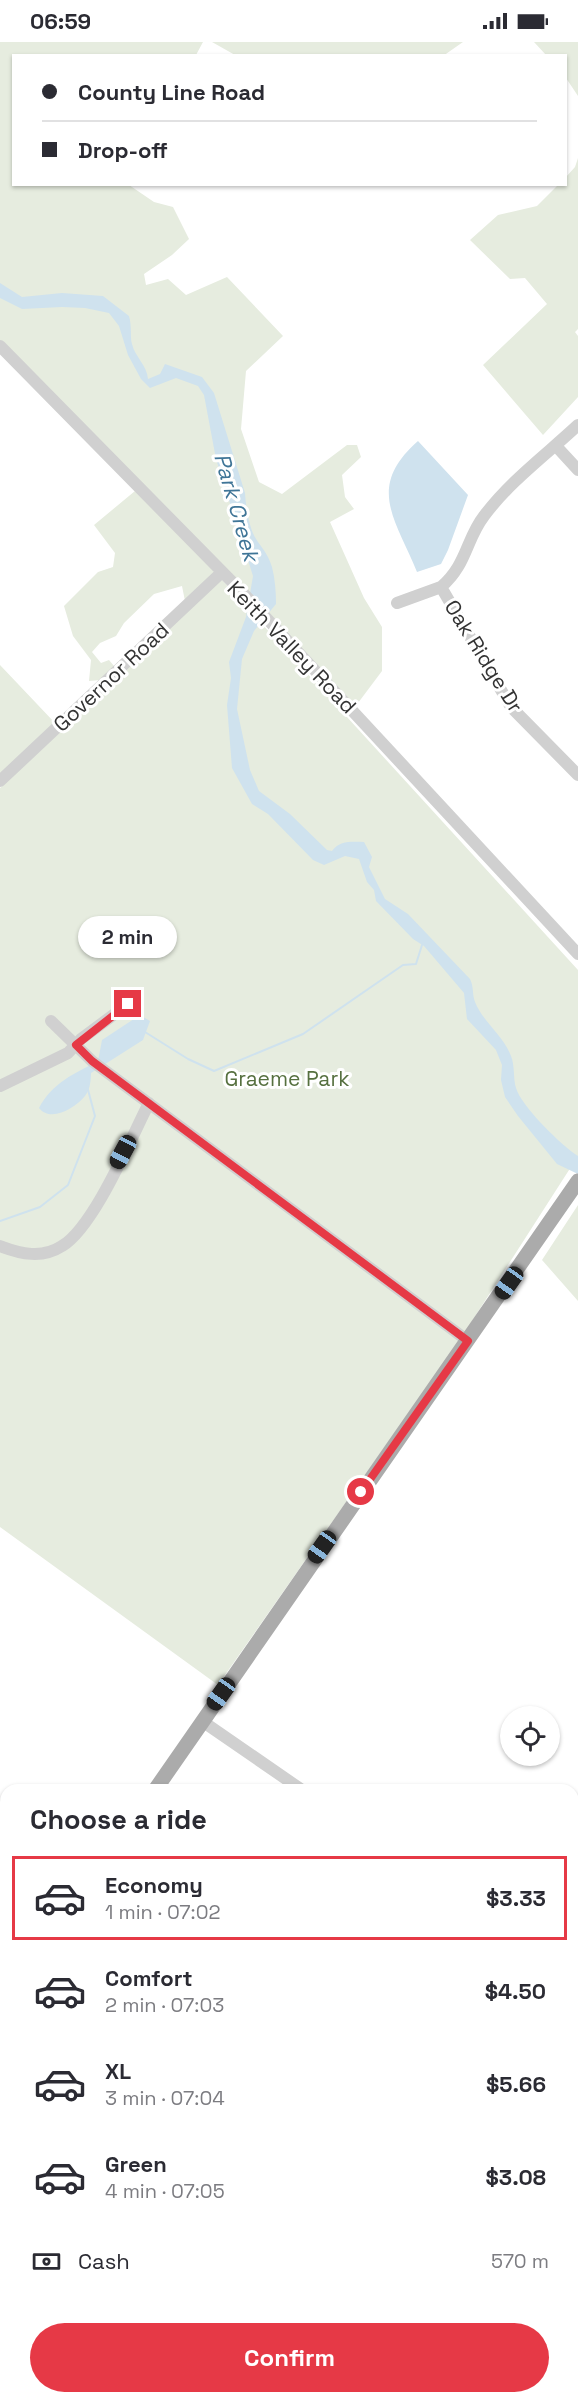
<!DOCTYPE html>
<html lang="en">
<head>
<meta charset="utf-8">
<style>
  body { margin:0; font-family:"Space Grotesk",sans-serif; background:#f2f2f3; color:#2b2b33; height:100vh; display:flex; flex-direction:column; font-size:22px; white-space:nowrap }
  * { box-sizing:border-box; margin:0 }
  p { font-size:20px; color:#7c7c81 }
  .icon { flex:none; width:33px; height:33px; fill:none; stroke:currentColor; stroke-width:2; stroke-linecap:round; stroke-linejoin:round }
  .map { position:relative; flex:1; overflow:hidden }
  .panel { position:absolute; left:0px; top:1742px; width:579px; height:620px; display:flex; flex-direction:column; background:#fff; border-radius:18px 18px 0 0; box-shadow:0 2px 4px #0004 }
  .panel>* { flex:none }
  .top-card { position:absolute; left:12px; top:12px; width:555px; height:132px; border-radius:0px; box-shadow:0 2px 4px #0004; display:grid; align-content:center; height:132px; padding:0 30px; background:#fff }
  .controls { position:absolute; left:500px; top:1664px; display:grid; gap:12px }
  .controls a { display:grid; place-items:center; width:60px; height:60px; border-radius:50%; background:#fff; box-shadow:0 2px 4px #0004; font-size:30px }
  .end { position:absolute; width:27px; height:27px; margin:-14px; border:8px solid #e63946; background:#fff; box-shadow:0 0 0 3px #fff }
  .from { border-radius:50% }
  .bubble { position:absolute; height:42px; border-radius:21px; background:#fff; box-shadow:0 2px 4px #0004; font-size:20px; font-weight:700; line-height:42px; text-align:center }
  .car { position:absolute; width:18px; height:36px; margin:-18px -9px; border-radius:8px; box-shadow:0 0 4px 2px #0007; background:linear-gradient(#222 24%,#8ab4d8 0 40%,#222 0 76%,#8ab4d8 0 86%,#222 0) }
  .top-card b { display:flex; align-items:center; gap:21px; height:57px; font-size:22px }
  .top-card b+b { border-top:2px solid #e1e1e2 }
  .top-card i { width:15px; height:15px; background:#2b2b33 }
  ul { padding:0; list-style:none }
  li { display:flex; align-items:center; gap:18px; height:84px; margin:0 12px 9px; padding:0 18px; border:3px solid transparent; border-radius:0px }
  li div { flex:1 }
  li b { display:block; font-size:22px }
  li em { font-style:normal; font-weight:700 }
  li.current { border-color:#e63946 }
  li>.icon { width:54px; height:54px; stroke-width:1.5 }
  h2 { padding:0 30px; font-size:27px; line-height:72px }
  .pay { display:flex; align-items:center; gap:15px; height:66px; padding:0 30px; font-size:22px }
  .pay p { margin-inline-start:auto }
  .button { display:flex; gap:12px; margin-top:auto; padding:12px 30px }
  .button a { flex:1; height:69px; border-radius:36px; background:#e63946; color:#fff; font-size:24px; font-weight:700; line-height:69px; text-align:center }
  .status { display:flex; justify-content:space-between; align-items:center; height:42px; padding:0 30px; background:#fff; direction:ltr }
  .status svg { height:16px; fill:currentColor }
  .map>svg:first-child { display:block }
</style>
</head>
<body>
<div class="status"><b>06:59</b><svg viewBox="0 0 49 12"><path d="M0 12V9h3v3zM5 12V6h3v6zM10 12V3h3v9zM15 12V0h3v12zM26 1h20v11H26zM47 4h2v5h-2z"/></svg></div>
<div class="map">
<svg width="578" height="2360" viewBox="0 0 578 2360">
  <rect width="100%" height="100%" fill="#fff"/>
  <!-- green -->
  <path fill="#e6ecdf" d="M0,0H203L196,13L14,14V142L129,143L154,160L173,165L189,197L172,213L144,232L146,243L168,237L186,253L227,235L283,294L246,329L241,387L259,440L282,452L347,403H357L361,415L342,433L345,455L354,467L330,480L364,556L382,585V629L355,665L0,305Z
    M212,0H463L443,14L235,13Z
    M534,0H578V54L566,36V14L546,13Z
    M578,116V287L575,290L578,294V355L543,393L483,323L547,262L525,236L510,237L470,198L498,173L537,164L558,143L566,142V135L575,125Z
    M135,449L216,531L185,559L182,544L154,552L124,581L116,594L100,601L92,610L101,621L109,618L114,624L101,638L89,639L91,618L73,594L64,564L98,530L113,525L115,511L94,483Z
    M221,537L578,928V1114L463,1293L218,1643L0,1485V746Z
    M0,623L55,681L0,732Z
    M578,1163V1259L542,1218Z
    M0,1834L6,1838V1920L0,1929Z"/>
  <!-- water -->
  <path fill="#cfe2ee" d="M0,241L22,255L62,251L103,254L129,274C132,284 130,296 132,302C135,315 147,323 148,337L160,332L165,322L202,335L214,351L245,451C246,466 249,488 258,500C264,508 269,515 272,525C275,537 276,549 276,562L254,589L242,617L237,667L250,728L259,749L290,772L327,808L332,809C340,798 352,800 364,800L372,815L369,825L385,857L408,872L470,937C474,945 472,952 475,960C483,980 503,993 511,1014C515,1024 513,1036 516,1046C521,1064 562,1104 578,1114V1132L557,1122L518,1074L505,1055L501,1038L502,1023L496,1008L467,977L464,951L424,904L413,897L376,859L374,848L367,840L359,817L345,814L324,823L313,818L268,772L252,762L232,726L227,663L231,636L229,620L246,575L253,534L216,417L204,353L198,344L176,336L150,346L141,337L128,313L119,284L109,271L85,266L62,265L22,267L0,256Z
    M418,399L468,453L448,508L441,522L417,530C395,476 366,445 418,399Z
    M140,973L150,979L143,998L91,1031C91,1038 90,1048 85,1054C75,1066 51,1081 39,1066C53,1040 74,1032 98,1019L102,998Z"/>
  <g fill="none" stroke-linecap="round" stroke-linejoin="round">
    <!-- stream -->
    <path stroke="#cfe2ee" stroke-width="2" d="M145,990L188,1017L214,1029L303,992L403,923L416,922L422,903
      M0,1179L40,1165L68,1143L95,1074L87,1044"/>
    <!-- minor -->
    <path stroke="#d0d0d0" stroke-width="12" d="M0,304L244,552L578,912
      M556,404L578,428
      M441,545C467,523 466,497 484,474C509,440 547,412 578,383
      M397,561L441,545L511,665L578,733
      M0,739L221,531
      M51,979L92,1019L468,1299
      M0,1044L68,1011L81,997L128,962
      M0,1204C21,1212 42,1217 62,1204C94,1185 131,1096 149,1061
      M202,1679L302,1748
      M573,1931L578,1934"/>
    <!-- major -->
    <path stroke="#ababab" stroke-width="15" d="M155,1748L578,1139
      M0,1974L6,1965"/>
  </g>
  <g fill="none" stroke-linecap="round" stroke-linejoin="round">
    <!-- route -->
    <path stroke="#e63946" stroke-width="8" d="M128,962L76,1003L92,1019L468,1299L361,1450"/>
  </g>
  <g text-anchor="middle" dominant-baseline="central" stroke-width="6" stroke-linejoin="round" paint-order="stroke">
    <!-- street labels -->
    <g font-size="21" fill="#333" stroke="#fff">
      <text transform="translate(292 605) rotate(46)">Keith Valley Road</text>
      <text transform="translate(484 614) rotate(58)">Oak Ridge Dr</text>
      <text transform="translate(111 635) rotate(-43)">Governor Road</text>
    </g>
    <!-- park labels -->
    <g font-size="21" fill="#56703f" stroke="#fff">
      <text x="287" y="1036">Graeme Park</text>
    </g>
    <!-- water labels -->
    <g font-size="22" font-style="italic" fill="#3f7597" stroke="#fff">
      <text transform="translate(237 465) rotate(74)">Park Creek</text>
    </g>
  </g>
</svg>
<div class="controls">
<a><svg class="icon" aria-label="locate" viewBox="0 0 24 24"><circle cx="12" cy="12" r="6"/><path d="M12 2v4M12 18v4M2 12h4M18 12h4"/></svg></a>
</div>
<i class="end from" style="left:361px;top:1450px"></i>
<i class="end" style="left:128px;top:962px"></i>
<div class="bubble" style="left:78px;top:874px;width:99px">2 min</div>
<i class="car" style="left:123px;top:1110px;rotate:208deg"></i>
<i class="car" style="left:509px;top:1241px;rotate:215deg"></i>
<i class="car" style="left:322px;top:1505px;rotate:215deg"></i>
<i class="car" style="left:221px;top:1652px;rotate:215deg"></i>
<div class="top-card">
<b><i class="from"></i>County Line Road</b>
<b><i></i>Drop-off</b>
</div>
<section class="panel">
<h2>Choose a ride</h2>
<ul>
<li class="current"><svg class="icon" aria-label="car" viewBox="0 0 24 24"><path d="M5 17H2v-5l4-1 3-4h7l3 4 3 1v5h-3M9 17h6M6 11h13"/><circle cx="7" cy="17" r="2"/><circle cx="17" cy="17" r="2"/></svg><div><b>Economy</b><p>1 min · 07:02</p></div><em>$3.33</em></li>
<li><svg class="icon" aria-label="car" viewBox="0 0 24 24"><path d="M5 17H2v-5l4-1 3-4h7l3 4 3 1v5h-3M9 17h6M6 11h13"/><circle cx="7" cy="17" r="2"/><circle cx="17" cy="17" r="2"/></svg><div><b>Comfort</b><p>2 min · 07:03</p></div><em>$4.50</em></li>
<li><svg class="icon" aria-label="car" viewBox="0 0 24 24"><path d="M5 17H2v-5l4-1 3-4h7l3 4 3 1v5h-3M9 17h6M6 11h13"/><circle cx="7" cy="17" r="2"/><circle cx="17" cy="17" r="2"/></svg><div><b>XL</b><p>3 min · 07:04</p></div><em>$5.66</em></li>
<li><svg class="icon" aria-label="car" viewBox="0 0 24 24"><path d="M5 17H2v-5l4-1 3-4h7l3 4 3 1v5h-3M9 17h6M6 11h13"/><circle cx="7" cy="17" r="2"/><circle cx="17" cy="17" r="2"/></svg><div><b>Green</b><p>4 min · 07:05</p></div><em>$3.08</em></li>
</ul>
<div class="pay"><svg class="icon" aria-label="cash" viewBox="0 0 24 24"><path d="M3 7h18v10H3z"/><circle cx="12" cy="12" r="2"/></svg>Cash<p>570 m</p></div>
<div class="button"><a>Confirm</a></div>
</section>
</div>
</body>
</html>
